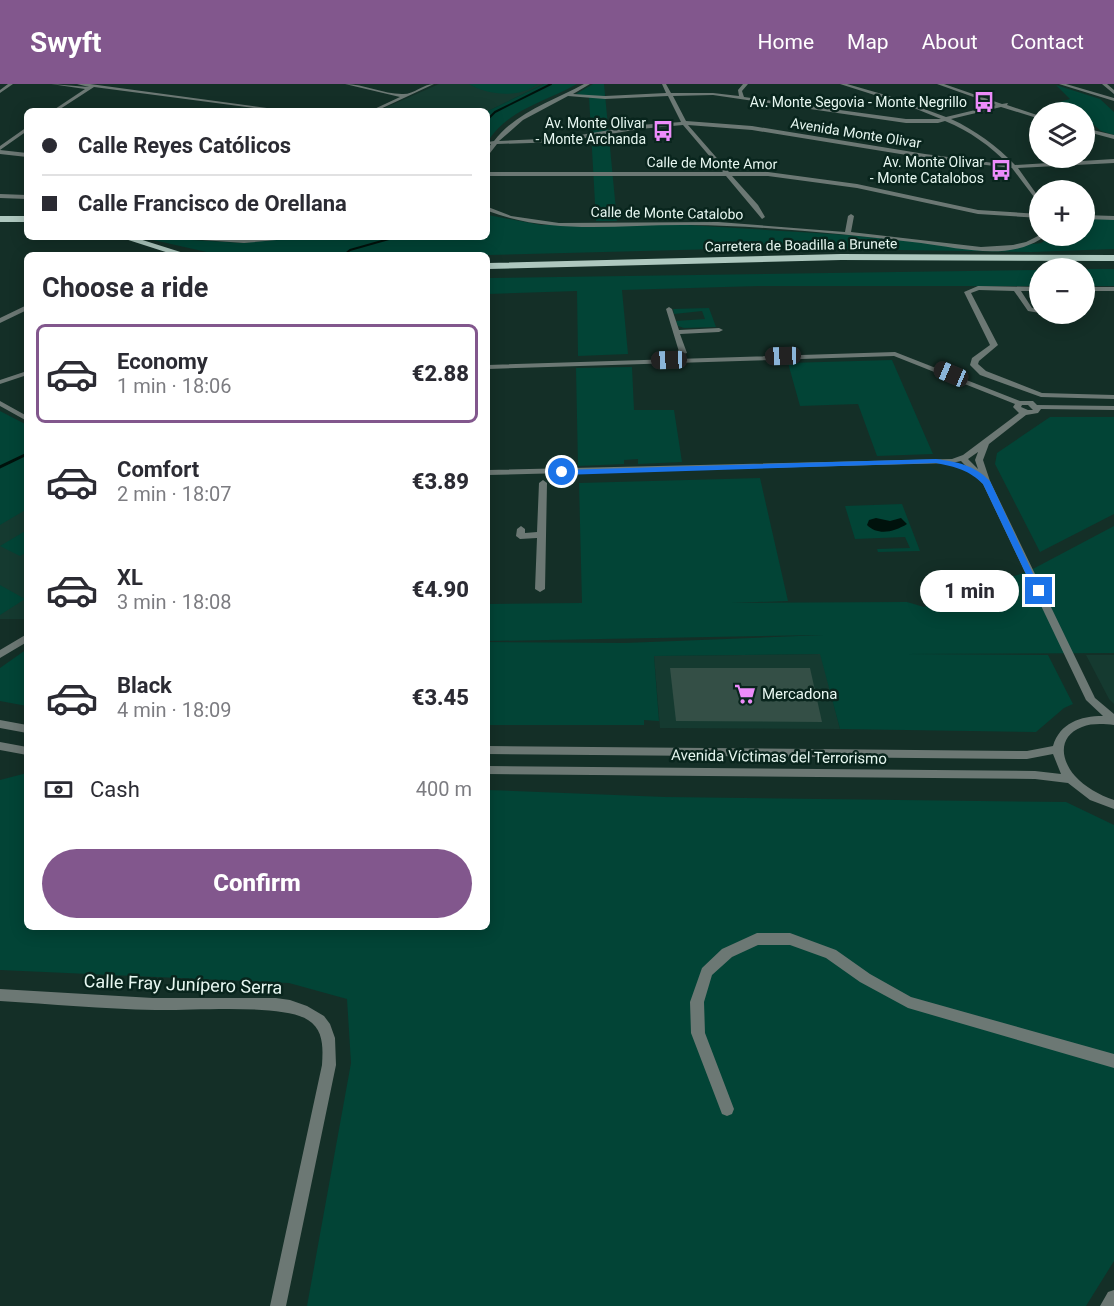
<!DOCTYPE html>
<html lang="en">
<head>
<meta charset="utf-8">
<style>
  body { margin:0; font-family:Roboto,sans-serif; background:#f2f2f3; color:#2b2b33; height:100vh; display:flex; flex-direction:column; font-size:22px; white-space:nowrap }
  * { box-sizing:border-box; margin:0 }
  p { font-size:20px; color:#7c7c81 }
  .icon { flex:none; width:33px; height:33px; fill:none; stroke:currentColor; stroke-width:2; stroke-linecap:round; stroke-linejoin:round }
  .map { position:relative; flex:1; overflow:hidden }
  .sheet { position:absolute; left:24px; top:168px; width:466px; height:678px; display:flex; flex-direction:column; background:#fff; border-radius:9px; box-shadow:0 3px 15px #0003 }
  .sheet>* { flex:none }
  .banner { position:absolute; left:24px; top:24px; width:466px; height:132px; border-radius:9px; box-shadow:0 3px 15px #0003; display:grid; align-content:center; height:132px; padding:0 18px; background:#fff }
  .controls { position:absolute; left:1029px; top:18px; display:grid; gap:12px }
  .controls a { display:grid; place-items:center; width:66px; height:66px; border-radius:50%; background:#fff; box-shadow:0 3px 15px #0003; font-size:30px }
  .end { position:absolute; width:27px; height:27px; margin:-14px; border:8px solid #1a73e8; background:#fff; box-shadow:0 0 0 3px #fff }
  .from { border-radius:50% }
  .bubble { position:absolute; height:42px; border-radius:21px; background:#fff; box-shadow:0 3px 15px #0003; font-size:20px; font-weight:800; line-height:42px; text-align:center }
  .car { position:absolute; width:18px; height:36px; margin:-18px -9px; border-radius:8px; box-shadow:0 0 4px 2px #0007; background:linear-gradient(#222 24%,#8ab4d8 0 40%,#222 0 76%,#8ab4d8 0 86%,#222 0) }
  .banner b { display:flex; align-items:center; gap:21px; height:57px; font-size:22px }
  .banner b+b { border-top:2px solid #e1e1e2 }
  .banner i { width:15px; height:15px; background:#2b2b33 }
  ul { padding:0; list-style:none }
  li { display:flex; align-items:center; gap:18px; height:99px; margin:0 12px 9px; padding:0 6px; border:3px solid transparent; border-radius:9px }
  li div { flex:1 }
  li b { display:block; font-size:22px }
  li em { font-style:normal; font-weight:800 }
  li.active { border-color:#82578d }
  li>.icon { width:54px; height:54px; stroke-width:1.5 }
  h2 { padding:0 18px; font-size:27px; line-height:72px }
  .pay { display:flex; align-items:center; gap:15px; height:66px; padding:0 18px; font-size:22px }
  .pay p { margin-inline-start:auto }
  .button { display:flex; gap:12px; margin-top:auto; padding:12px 18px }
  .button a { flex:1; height:69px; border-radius:36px; background:#82578d; color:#fff; font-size:24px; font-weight:800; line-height:69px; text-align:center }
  header { display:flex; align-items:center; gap:36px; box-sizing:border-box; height:84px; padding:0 30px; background:#82578d; color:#fff }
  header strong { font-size:28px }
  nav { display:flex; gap:33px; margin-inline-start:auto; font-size:21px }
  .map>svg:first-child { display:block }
</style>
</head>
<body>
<header>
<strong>Swyft</strong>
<nav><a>Home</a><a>Map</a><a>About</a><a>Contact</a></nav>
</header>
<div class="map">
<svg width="1114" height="1222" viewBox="0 0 1114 1222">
  <rect width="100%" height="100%" fill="#142f27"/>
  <!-- built -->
  <path fill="#153a30" d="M439,0H544L488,27H378Z
    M27,424V535H0V440Z
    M821,570L840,645L660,644L654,572Z
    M1086,571H1114V620L1109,615Z"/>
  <!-- green -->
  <path fill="#024436" d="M469,0H538C520,14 489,12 469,0Z
    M544,0H577C545,18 509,25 488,57V27Z
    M593,0H604L617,137H596L589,12L576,10Z
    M1056,1L1100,15L1114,28V51L1101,47L1085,33L1084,28H1068L1046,22L1070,15Z
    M488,131L541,141H688L848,151L989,165L1041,159L1052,152H1084L1085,135H1114V165L1031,168L757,164L488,171H236L211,169L140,153L242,159L302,153H488Z
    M1085,185H1114V202H1085Z
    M1040,186L1039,202H759L622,206L628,270L578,272L577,207L488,210V194Z
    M709,224L716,243L684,244L678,242L676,237L705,235L702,227L674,230L673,225Z
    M892,276L933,370L877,372L858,320L800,322L788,279Z
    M632,283L634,326H674L682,378L638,380V375L624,376V380L578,382L576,284Z
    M0,327L27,341V425L0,441Z
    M1050,333H1114V430L1040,468L995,380L997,369Z
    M760,394L788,517L731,519L907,518L924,523L1029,487L1114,442V569L904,570L1048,571L1073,620L1064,624L1036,648L840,645L820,570L654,572L659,637L644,636V641H488V558L625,559L823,551L488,557V520L582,519L579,399Z
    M902,420L920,467L878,468L877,465L910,464L905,453L855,455L845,422Z
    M27,446V468L20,472L0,462Z
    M0,501L25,515L0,531Z
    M27,565V622L0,617V584Z
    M27,689V843H488V706L665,713L1066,718L1114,741V1177L1086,1222H307L351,979L347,915L289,899L0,886V696Z"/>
  <!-- water -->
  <path fill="#00120c" d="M876,434L890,437L901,434L907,440C894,448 878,452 867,441L869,436Z"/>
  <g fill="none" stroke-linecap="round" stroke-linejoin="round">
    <!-- stream-far1 -->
    <path stroke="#00120c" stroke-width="2" d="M488,35L495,28L551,0
      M344,171L350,166L396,153"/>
    <!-- stream -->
    <path stroke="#00120c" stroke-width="3" d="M0,383L27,370"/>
  </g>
  <!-- building -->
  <path fill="#344f46" d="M670,584H810L822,638L676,637Z"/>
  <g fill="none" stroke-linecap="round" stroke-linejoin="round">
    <!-- street -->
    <path fill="#6c7874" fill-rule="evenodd" d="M8,0H13L0,9V6Z
      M51,0L88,3H89L77,0H90L289,27H276L94,3L57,27H52L85,5Z
      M345,0C364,0 383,10 402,10C413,11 423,0 434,0L376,27H370L400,13Z
      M584,0H590L573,10L605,12L666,9L662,0H666L671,9H713L739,12L738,6L743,0H748L742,7L744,13L906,35H941L909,22L840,0H847L889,12L946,33L996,21L937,0H944L1002,20L1008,19L1007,21L1040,32V35L1001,23L951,35C975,46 997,62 1015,81L1114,75V79L1018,84L1040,115V121L1012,84L925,74L752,46L688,41L729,88H768L857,100L978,126L1040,130V134L978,130L857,104L768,92H732L758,121L765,133L762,135L726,92H488V88H723L683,41L640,45L562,58L497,60L490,69H488V65L491,60H488V58L494,57C516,28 553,17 584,0ZM713,11L906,39H938L945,37C970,47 990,62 1009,81L925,70L752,42L686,37L673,12ZM568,12L605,15L668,12L681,38L640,41L562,54L499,57L523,36Z
      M1059,0H1066L1114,14V17Z
      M1102,0H1107L1114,6V10Z
      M27,43V47L0,66V62Z
      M1084,44L1114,51V55L1084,47Z
      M0,66L27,69V73L0,70Z
      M0,110L27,111V115L0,114Z
      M488,123L511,132L559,139L718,138L845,148L848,132L851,130L854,132L851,148L981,163L1013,161L1026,158L1040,151L1045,152C1011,178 960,164 921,159C845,150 767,142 690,141C622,140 553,152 488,127Z
      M1084,131L1114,132V136L1084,135Z
      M185,153L244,155L291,153L288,155L244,159L188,155Z
      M978,202L1040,203V207H1021L1032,224L1040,225V229L1028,227L1014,207L979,206L971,209L998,261L979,277L978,280L986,287L1042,309L1114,311V315L1041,313L980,291L970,281L972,274L990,261L964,208Z
      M1084,203H1114V207H1084Z
      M27,221V226L0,239V234Z
      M669,223L672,225L679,246L719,244L723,246L719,248L680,250L687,269L680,271L666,225Z
      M895,268L1020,317H1033L1037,321L1114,322V326L1041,325L1038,329L1026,331L989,360L983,376L990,397L1095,614L1114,630V641C1104,640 1092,639 1082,643C1058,652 1060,675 1075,692C1085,703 1099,711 1114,716V725L1090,716L1068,699L1035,695L488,690V682L1035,687L1061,690L1053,670L1027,675L488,670V662L1027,667L1053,662C1060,639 1080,632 1103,632L1086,616L983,400L961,377L952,379L488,391V386L952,375L963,371L1019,329L1013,323L1015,320L894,272L488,285V281ZM1022,321H1028L1033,326H1028L1021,323ZM978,368L975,376L978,385L968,375Z
      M27,287V291L0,300V296Z
      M0,317L27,332V337L0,322Z
      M543,396L547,399L545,505L540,508L535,505L537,454L520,455L516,452L517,445L521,442L525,445V449L537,448L539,399Z
      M27,550V558L0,574V566Z
      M0,636L27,641V649L0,644Z
      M0,658L27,663V671L0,666Z
      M757,849H790L836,866L870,890L911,913L1114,970V984L908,924L860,898L826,874L790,861H758L732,873L712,891L704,918L705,949L734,1025L732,1030L727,1032L722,1030L691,949L690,918L702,884L722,865Z
      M0,905L153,914H276L290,916L307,922L324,932L330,940L335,954L336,981L286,1222H270L322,981C323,964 324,946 308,936C283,919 189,927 155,926C103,925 51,920 0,917Z
      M1114,1206V1222H1100L1108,1208Z"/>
    <!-- primary -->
    <path fill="#aec8bf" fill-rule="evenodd" d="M0,132H27V138H0Z
      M119,153H133L190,171H175Z
      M841,170L1114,171V177L841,176L488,185V179Z"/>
  </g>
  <!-- route -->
  <path fill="#1a73e8" d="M936,375C958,378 974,381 990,397L1042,509L1034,507L983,400C969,386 956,383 936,379L562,391L559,388L562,386Z"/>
  <!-- icons -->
  <defs>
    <symbol id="bus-bare" viewBox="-9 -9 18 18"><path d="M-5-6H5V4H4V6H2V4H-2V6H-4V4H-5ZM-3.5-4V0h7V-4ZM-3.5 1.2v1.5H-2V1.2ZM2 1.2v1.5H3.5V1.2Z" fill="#ec8cfa" stroke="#09251d" stroke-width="2.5" paint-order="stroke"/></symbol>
    <symbol id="supermarket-bare" viewBox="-9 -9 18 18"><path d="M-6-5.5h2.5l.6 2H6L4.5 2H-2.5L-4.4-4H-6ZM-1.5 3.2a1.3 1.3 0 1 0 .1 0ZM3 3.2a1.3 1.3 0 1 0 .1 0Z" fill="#ec8cfa" stroke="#09251d" stroke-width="2.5" paint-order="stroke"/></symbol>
  </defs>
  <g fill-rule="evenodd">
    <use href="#bus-bare" x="969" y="3" width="30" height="30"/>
    <use href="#bus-bare" x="648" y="32" width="30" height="30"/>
    <use href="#bus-bare" x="986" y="71" width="30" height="30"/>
    <use href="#supermarket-bare" x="730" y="595" width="30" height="30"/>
  </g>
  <g text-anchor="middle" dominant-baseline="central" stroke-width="5" stroke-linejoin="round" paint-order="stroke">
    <!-- far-poi labels -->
    <g font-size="14" fill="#e7f7f1" stroke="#09251d" text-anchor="end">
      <text x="967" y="18">Av. Monte Segovia - Monte Negrillo</text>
      <text x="646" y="39">Av. Monte Olivar<tspan x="646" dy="16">- Monte Archanda</tspan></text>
      <text x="984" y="78">Av. Monte Olivar<tspan x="984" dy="16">- Monte Catalobos</tspan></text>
    </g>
    <!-- far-street labels -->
    <g font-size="14" fill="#e7f7f1" stroke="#09251d">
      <text transform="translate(856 49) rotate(9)">Avenida Monte Olivar</text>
      <text transform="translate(712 79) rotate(1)">Calle de Monte Amor</text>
      <text transform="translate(667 129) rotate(1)">Calle de Monte Catalobo</text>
      <text transform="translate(801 161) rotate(-1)">Carretera de Boadilla a Brunete</text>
    </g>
    <!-- poi labels -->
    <g font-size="15" fill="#e7f7f1" stroke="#09251d" text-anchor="start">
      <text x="762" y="610">Mercadona</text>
    </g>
    <!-- street labels -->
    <g font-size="15" fill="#e7f7f1" stroke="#09251d">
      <text transform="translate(779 673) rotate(1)">Avenida Víctimas del Terrorismo</text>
    </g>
    <!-- near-street labels -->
    <g font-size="18" fill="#e7f7f1" stroke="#09251d">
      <text transform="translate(183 900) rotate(2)">Calle Fray Junípero Serra</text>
    </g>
  </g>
</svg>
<div class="controls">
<a><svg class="icon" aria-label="layers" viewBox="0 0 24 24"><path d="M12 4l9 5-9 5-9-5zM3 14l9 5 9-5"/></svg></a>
<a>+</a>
<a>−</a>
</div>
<i class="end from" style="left:562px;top:388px"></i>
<i class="end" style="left:1039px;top:507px"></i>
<div class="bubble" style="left:920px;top:486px;width:99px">1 min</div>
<i class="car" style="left:783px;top:272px;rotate:268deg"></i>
<i class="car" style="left:669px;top:276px;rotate:268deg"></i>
<i class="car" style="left:951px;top:290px;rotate:293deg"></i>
<div class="banner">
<b><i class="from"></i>Calle Reyes Católicos</b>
<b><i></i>Calle Francisco de Orellana</b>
</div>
<section class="sheet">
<h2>Choose a ride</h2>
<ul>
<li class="active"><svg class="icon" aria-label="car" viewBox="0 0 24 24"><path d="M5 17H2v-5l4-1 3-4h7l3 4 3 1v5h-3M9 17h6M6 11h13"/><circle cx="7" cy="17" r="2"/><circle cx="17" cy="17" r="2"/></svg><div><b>Economy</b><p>1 min · 18:06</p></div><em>€2.88</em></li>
<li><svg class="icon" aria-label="car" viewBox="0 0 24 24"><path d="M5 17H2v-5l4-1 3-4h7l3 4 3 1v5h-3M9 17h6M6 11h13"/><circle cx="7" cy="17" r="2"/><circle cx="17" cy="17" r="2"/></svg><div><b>Comfort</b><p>2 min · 18:07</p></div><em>€3.89</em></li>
<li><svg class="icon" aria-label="car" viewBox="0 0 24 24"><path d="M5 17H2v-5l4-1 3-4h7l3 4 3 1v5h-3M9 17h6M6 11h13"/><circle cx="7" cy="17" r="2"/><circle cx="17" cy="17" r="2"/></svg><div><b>XL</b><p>3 min · 18:08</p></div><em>€4.90</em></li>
<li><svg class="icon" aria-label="car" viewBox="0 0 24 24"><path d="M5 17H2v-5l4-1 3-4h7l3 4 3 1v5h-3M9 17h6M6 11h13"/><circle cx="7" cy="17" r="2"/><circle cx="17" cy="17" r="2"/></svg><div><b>Black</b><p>4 min · 18:09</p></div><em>€3.45</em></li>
</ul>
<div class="pay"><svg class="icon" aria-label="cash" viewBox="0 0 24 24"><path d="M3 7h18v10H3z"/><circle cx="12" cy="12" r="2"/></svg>Cash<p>400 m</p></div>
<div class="button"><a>Confirm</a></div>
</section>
</div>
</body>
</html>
